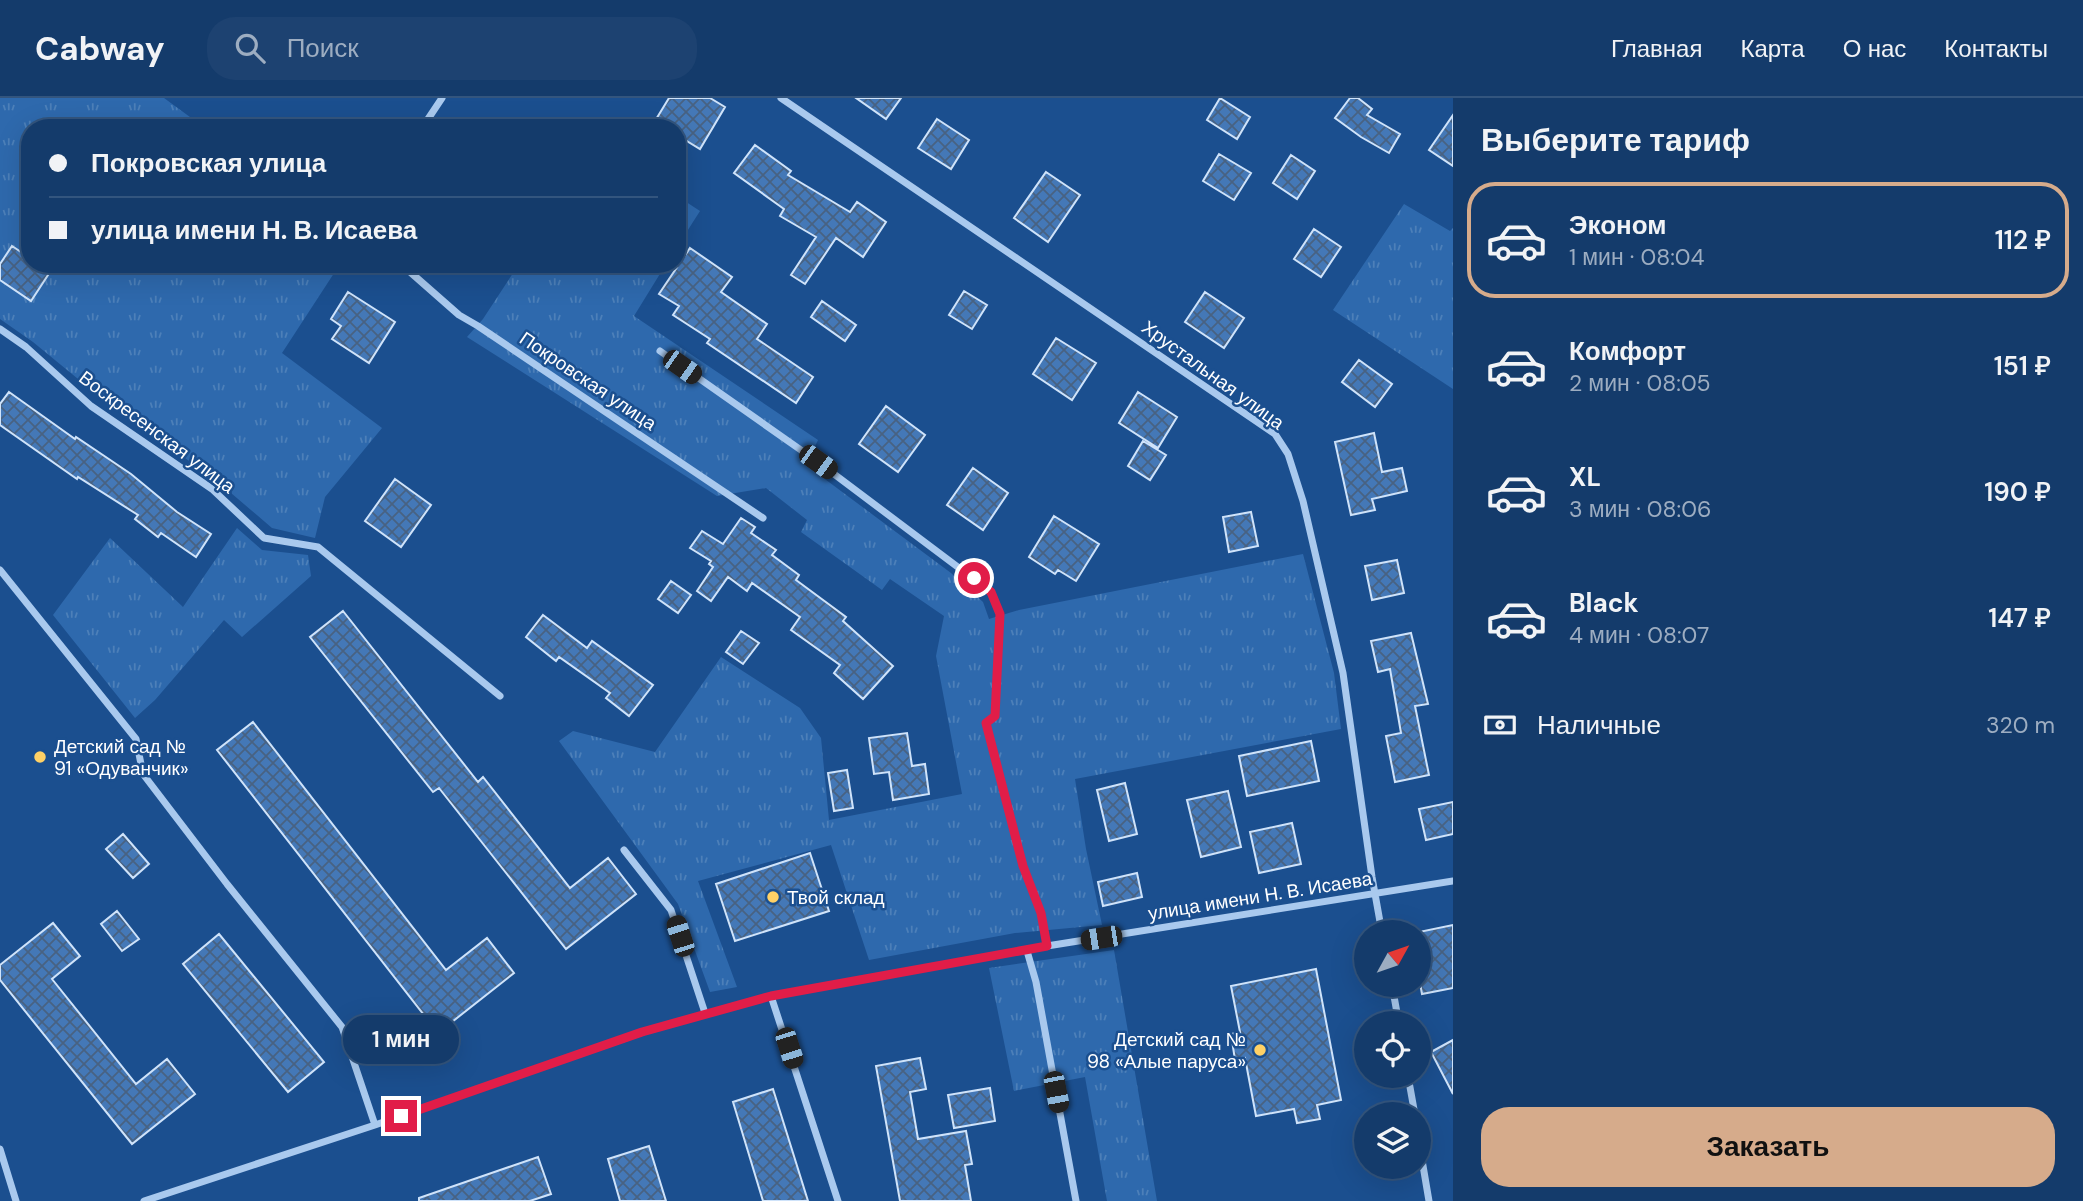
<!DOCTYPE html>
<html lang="ru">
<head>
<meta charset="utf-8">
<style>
  body { margin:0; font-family:"DM Sans",sans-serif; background:#1d4271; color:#f1f3f6; height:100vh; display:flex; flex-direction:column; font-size:26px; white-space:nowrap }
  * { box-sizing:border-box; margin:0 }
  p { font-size:23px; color:#9dadc1 }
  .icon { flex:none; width:38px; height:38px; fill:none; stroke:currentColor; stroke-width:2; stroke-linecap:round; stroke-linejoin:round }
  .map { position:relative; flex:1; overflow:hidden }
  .side { display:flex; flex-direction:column; background:#143b6b; width:630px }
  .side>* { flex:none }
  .top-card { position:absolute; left:21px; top:21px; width:665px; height:154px; border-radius:28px; box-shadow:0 7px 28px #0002,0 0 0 2px #33557e; display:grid; align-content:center; height:154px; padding:0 28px; background:#143b6b }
  .needle { width:46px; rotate:50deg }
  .buttons { position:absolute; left:1354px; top:822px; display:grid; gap:14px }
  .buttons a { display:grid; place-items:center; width:77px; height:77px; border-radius:50%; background:#143b6b; box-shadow:0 7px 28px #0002,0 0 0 2px #33557e; font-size:35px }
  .end { position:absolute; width:32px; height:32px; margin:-16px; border:9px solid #e11d48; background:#fff; box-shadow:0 0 0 4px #fff }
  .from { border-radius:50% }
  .bubble { position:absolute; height:49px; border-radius:24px; background:#143b6b; box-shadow:0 7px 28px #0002,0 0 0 2px #33557e; font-size:23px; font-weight:600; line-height:49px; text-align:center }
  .car { position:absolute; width:21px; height:42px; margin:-21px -10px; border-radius:9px; box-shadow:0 0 5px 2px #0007; background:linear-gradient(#222 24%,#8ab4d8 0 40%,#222 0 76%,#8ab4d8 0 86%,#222 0) }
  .top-card b { display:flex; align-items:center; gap:24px; height:66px; font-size:26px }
  .top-card b+b { border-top:2px solid #33557e }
  .top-card i { width:18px; height:18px; background:#f1f3f6 }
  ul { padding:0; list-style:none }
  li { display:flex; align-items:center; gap:21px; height:116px; margin:0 14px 10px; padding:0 14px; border:4px solid transparent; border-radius:28px }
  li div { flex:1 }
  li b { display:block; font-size:26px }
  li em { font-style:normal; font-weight:600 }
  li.active { border-color:#d6ab8b }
  li>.icon { width:63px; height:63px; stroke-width:1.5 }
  h2 { padding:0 28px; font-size:32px; line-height:84px }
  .pay { display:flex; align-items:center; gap:18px; height:77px; padding:0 28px; font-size:26px }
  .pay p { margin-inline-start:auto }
  .button { display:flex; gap:14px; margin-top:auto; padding:14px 28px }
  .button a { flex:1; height:80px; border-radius:28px; background:#d6ab8b; color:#111; font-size:28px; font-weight:600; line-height:80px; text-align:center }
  header { display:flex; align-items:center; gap:42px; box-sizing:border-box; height:98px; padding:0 35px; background:#143b6b; border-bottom:2px solid #33557e }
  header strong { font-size:33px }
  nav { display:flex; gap:38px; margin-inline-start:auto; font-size:24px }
  .search { width:490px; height:63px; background:#1d4271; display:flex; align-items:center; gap:18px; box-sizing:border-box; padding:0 24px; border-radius:28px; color:#9dadc1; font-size:26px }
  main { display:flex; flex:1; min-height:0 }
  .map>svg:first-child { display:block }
</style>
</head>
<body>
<header>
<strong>Cabway</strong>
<div class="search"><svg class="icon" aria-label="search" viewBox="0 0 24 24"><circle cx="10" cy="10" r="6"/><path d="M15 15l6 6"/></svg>Поиск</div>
<nav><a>Главная</a><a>Карта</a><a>О нас</a><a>Контакты</a></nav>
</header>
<main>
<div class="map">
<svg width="1453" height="1103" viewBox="0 0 1453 1103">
  <defs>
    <pattern id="grass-tufts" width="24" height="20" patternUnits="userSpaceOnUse" patternTransform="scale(1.75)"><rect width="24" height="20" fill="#2e69ad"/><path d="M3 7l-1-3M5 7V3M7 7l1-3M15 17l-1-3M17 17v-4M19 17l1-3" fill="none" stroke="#4d80b9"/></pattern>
    <pattern id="building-cross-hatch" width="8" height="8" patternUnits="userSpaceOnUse" patternTransform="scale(1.75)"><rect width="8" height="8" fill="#4478b7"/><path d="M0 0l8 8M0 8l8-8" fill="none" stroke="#486282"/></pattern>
  </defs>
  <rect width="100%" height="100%" fill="#1b4f8f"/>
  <!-- grass -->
  <path fill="url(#grass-tufts)" d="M0,0H164L205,30H30V166H340L282,255L382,330L325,399L315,440L272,430L217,383L100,299L33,244L0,221Z
    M677,98L700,113L677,149Z
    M1404,106L1450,133L1453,130V291L1333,212Z
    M519,166H666L634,218L818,342L806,367L951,475L983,504L989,521L1019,512L1303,456L1334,575L1341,631L1075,681L1086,751L1102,827L1015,835L869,862L831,747L698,783L737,889L710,894L678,806L559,643L573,633L655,654L721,559L800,610L821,640L829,722L962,696L936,558L944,518L890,481L882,492L801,434L807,422L766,390L717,398L467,239L483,221Z
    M237,430L262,452L308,457L311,478L242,539L224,522L155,602L135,620L53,517L110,440L183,509Z
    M1114,852L1157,1103H1107L1085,979L1014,993L989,870Z"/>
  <!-- building -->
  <path fill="url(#building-cross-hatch)" stroke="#cfe3fa" stroke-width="2" d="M669,0H710L725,9L700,51L677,37V30H666L655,23Z
    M856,0H901L886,21Z
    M1220,0L1250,19L1237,41L1207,22Z
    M1350,0H1358L1372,11L1367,17L1400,36L1389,55L1361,39L1335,20Z
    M1453,17V68L1429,52Z
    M937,21L969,42L951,71L918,50Z
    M755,47L791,73L788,77L850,114L857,104L886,124L863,159L836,140L805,186L791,177L816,139L780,118L784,111L734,75Z
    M1219,56L1251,75L1234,102L1203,83Z
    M1291,57L1315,73L1297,101L1273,85Z
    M1046,74L1080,97L1048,144L1014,120Z
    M1314,131L1341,149L1321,179L1294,161Z
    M12,148L30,160V166H39L50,174L31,203L0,182V166Z
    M690,150L732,179L721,194L767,226L757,241L813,279L796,305L707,245L710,241L673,217L679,208L659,196Z
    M964,193L987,207L972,231L949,217Z
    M348,194L395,224L369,265L332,241L341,228L331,221Z
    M1205,194L1244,220L1224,250L1185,224Z
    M822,203L856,227L845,243L811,219Z
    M1056,240L1096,265L1072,302L1033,276Z
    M1359,262L1392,286L1375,309L1342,284Z
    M9,294L75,341L76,339L131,376L177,414L211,436L196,459L161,435L158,439L135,421L138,417L78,379L77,381L0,327V306Z
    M1138,294L1177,319L1158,350L1119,325Z
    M886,308L925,337L898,374L859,346Z
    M1374,335L1382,374L1402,370L1407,393L1372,401L1375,412L1351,417L1335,344Z
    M1143,343L1166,357L1150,382L1128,368Z
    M973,370L1008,395L983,432L947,407Z
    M395,381L431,407L401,449L365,423Z
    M1251,414L1258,448L1229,454L1223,419Z
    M1054,418L1099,446L1076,483L1058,472L1055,476L1029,459Z
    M741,420L755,429L751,435L776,452L772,457L799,477L796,482L846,519L843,523L893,568L863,601L834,575L840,567L791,532L800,519L752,485L747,493L728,479L711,503L697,493L713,469L709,466L711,463L690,450L702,433L723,446Z
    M1397,462L1404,495L1372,502L1365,468Z
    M671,483L691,497L678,515L658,501Z
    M343,513L478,684L483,679L570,790L608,760L636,796L566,851L439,690L433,694L310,539Z
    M543,517L587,550L592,543L653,587L629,618L606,600L610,595L559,559L556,563L526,539Z
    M741,533L759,545L743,566L726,554Z
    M1411,535L1428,606L1415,608L1429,677L1395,684L1386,638L1401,635L1390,571L1378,574L1371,543Z
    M253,624L446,872L487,840L514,875L438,935L217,652Z
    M907,635L912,668L925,666L929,696L893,702L889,674L874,676L869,640Z
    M1311,643L1319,683L1247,698L1239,658Z
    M847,672L853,710L834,713L828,675Z
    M1125,685L1137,736L1109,743L1097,692Z
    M1228,693L1241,749L1201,759L1187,702Z
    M1453,704V736L1426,742L1419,711Z
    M1292,725L1301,766L1259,775L1250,734Z
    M123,736L149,766L133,780L106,751Z
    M810,755L829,813L735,843L716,786Z
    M1137,775L1142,799L1103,808L1098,784Z
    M117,813L139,841L122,853L101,826Z
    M53,825L80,858L52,881L136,986L167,961L195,996L132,1046L0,882V867Z
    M1453,827V890L1422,896L1419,880V834Z
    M219,836L324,964L288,994L183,866Z
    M1316,871L1341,1002L1317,1007L1320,1021L1297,1025L1294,1011L1256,1018L1245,960L1235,962L1231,936L1240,934L1231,888Z
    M1453,942V996L1431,954Z
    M920,960L926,991L910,994L918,1041L966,1033L972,1066L965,1067L971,1103H900L876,968Z
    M990,990L995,1023L954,1030L948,997Z
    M773,991L808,1103H763L733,1004Z
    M649,1048L666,1103H620L608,1061Z
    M538,1059L551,1096L530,1103H419V1100Z"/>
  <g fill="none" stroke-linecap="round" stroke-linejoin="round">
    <!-- street -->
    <path stroke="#a9c9ee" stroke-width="7" d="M781,0L1275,336L1288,356L1303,403L1343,575L1372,779L1382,835
      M422,30L442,0
      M401,166L459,217L478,228L763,420
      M0,231L26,249L91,308L212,391L264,440L318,449L500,598
      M660,253L818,364L991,494L1000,516L995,618L986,625L1023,768L1041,815L1047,848
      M0,472L136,641L143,676L227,786L342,929L375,1027
      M624,752L671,812L705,915
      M1027,853L1036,884L1076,1103
      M1392,887L1399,926
      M771,898L838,1103
      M1408,978L1415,1017
      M1419,1044L1429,1103
      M0,1051L16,1103
      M144,1103L375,1027L643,934L771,898L1047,848L1453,783"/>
  </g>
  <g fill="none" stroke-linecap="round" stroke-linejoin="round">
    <!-- route -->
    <path stroke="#e11d48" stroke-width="9" d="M401,1018L642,934L771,898L1047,848L1041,815L1023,768L986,625L995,618L1000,516L991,494L974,480"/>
  </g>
  <!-- markers -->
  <g fill="#ffd166" stroke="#1b4f8f" stroke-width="2.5">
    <circle cx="40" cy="659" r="7"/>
    <circle cx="773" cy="799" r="7"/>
    <circle cx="1260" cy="952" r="7"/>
  </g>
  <g text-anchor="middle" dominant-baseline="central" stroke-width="5" stroke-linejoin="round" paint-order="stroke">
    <!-- street labels -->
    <g font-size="19" fill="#fff" stroke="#1b4f8f">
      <text transform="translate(1213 277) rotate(36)">Хрустальная улица</text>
      <text transform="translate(588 283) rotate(34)">Покровская улица</text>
      <text transform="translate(157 334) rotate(37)">Воскресенская улица</text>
      <text transform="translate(1260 798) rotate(-9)">улица имени Н. В. Исаева</text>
    </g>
    <!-- poi labels -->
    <g font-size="19" fill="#fff" stroke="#1b4f8f" text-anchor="start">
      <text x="54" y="648">Детский сад №<tspan x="54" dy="22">91 «Одуванчик»</tspan></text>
      <text x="787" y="799">Твой склад</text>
      <text x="1246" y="941" text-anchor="end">Детский сад №<tspan x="1246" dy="22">98 «Алые паруса»</tspan></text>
    </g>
  </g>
</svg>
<div class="buttons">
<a><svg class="needle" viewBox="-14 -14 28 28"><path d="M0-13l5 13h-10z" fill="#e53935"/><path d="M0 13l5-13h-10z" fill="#9dadc1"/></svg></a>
<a><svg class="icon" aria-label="locate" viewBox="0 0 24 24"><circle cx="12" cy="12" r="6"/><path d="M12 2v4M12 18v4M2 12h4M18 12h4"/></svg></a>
<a><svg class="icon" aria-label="layers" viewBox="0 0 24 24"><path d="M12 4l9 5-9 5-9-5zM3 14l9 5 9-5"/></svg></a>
</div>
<i class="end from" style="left:974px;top:480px"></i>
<i class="end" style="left:401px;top:1018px"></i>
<div class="bubble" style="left:343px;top:917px;width:116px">1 мин</div>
<i class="car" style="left:682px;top:269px;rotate:125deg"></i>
<i class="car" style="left:818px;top:364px;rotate:126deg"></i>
<i class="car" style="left:680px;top:838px;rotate:342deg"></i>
<i class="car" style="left:1101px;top:840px;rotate:261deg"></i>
<i class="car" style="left:789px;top:950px;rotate:162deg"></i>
<i class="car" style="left:1056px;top:994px;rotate:169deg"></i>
<div class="top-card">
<b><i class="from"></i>Покровская улица</b>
<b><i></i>улица имени Н. В. Исаева</b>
</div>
</div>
<section class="side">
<h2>Выберите тариф</h2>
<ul>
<li class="active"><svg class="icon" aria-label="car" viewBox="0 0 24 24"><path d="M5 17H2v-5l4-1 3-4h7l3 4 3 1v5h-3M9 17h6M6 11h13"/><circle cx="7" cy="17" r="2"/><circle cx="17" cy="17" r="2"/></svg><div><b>Эконом</b><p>1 мин · 08:04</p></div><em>112 ₽</em></li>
<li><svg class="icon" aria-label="car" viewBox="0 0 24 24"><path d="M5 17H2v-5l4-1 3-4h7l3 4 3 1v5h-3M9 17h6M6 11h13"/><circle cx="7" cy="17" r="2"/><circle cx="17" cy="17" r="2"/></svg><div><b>Комфорт</b><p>2 мин · 08:05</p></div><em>151 ₽</em></li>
<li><svg class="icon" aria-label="car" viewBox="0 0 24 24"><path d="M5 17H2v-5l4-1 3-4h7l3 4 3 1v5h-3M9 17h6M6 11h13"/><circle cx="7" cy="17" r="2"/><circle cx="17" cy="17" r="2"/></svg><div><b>XL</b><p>3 мин · 08:06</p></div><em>190 ₽</em></li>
<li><svg class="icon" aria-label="car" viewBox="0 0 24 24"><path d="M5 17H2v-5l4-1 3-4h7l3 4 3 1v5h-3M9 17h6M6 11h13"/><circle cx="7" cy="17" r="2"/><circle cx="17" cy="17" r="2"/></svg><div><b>Black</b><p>4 мин · 08:07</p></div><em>147 ₽</em></li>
</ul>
<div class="pay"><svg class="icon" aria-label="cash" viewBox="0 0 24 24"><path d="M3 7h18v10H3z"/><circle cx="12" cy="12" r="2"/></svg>Наличные<p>320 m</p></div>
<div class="button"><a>Заказать</a></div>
</section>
</main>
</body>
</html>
